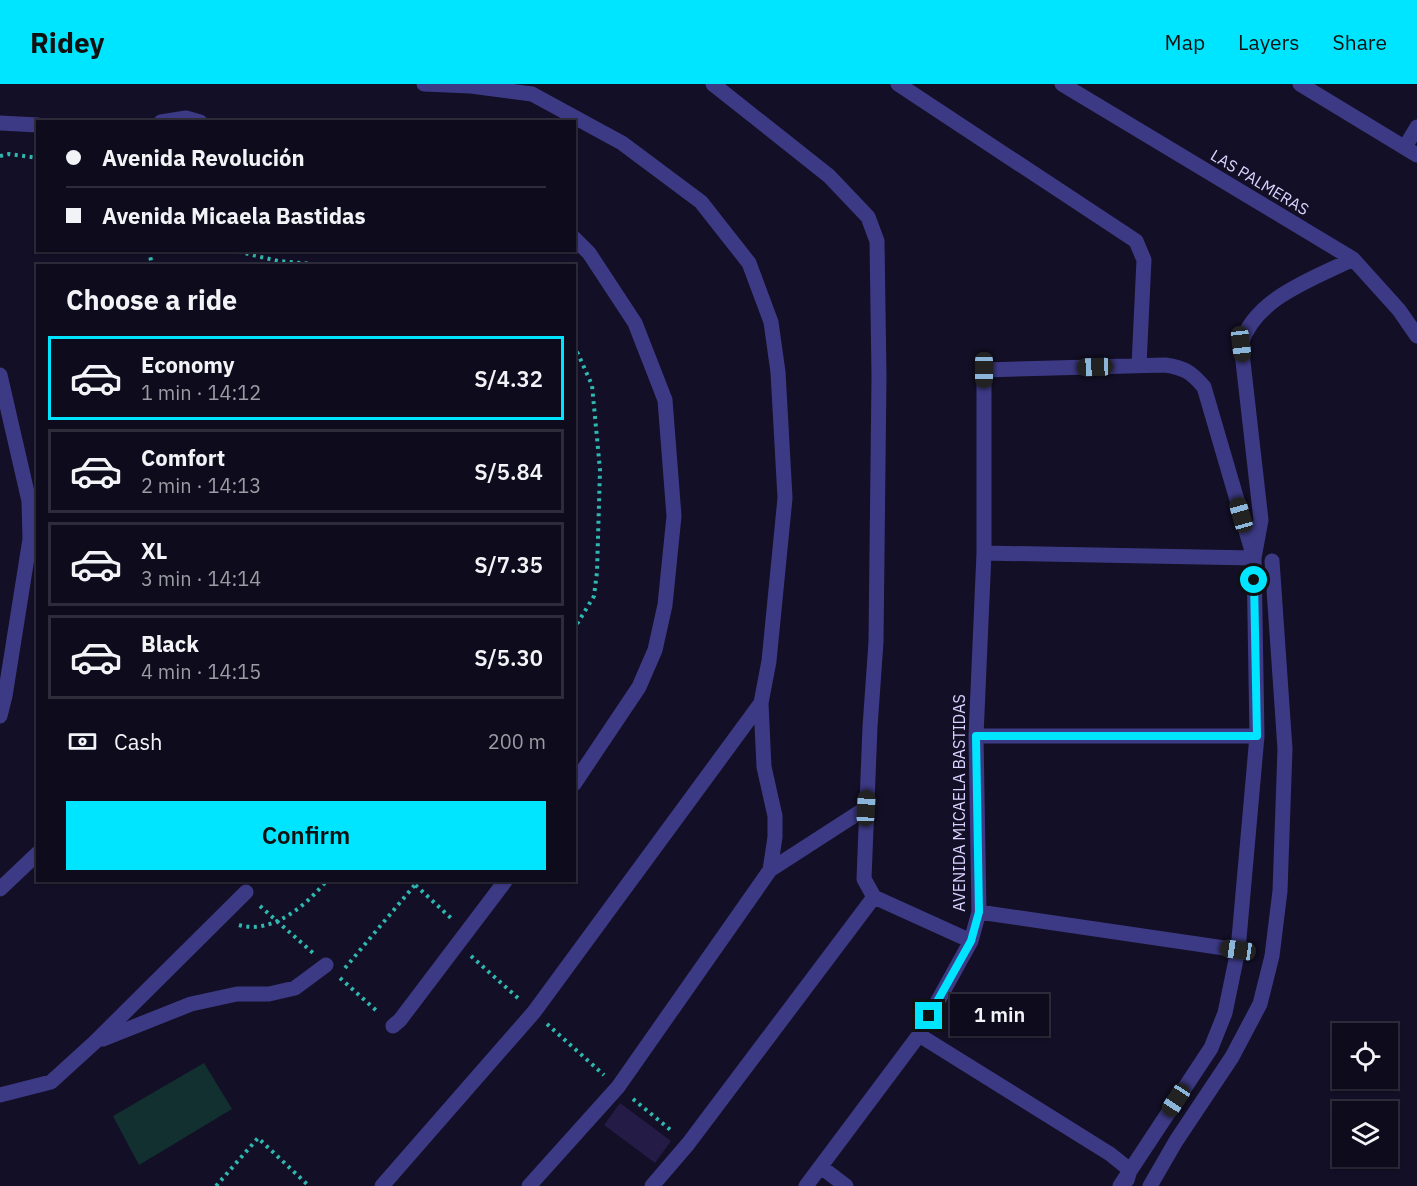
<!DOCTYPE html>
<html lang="en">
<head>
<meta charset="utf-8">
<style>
  body { margin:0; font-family:"IBM Plex Sans",sans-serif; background:#1c1929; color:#f1f3f6; height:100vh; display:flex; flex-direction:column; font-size:22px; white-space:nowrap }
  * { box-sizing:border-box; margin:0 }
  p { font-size:20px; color:#9b9ba3 }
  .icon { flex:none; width:33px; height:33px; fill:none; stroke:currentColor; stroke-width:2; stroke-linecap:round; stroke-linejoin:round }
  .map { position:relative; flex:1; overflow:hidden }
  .sheet { position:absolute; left:36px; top:180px; width:540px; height:618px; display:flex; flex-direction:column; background:#0e0b1c; border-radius:0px; box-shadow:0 2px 4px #0004,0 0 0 2px #2e2b3b }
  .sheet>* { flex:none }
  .hud { position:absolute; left:36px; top:36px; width:540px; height:132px; border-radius:0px; box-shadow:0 2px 4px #0004,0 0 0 2px #2e2b3b; display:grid; align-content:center; height:132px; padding:0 30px; background:#0e0b1c }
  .buttons { position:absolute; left:1332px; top:939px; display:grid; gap:12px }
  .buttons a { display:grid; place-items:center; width:66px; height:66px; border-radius:0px; background:#0e0b1c; box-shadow:0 2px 4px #0004,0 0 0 2px #2e2b3b; font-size:30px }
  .end { position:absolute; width:27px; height:27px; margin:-14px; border:8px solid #00e5ff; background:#111; box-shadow:0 0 0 3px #111 }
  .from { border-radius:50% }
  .bubble { position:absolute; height:42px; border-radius:0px; background:#0e0b1c; box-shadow:0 2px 4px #0004,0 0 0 2px #2e2b3b; font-size:20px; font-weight:600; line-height:42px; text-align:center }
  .car { position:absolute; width:18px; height:36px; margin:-18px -9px; border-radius:8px; box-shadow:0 0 4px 2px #0007; background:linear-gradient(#222 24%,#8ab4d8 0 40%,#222 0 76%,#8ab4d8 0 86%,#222 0) }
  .hud b { display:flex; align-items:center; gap:21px; height:57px; font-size:22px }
  .hud b+b { border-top:2px solid #2e2b3b }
  .hud i { width:15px; height:15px; background:#f1f3f6 }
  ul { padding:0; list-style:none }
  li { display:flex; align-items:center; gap:18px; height:84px; margin:0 12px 9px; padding:0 18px; border:3px solid #2e2b3b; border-radius:0px }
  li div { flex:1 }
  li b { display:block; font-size:22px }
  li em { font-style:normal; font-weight:600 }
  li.current { border-color:#00e5ff }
  li>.icon { width:54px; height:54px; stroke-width:1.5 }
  h2 { padding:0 30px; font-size:27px; line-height:72px }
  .pay { display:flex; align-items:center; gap:15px; height:66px; padding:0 30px; font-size:22px }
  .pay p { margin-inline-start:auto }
  .action { display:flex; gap:12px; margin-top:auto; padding:12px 30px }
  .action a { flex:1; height:69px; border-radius:0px; background:#00e5ff; color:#111; font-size:24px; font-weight:600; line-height:69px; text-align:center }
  header { display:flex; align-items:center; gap:36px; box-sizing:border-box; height:84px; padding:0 30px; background:#00e5ff; color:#111 }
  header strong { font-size:28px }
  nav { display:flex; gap:33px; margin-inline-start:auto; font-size:21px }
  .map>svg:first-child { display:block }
</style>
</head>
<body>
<header>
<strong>Ridey</strong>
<nav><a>Map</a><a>Layers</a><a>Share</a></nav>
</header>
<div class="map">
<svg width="1417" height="1102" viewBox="0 0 1417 1102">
  <rect width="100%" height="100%" fill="#130f26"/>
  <!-- green -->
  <path fill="#12302f" d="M204,979L232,1025L139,1081L113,1032Z"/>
  <!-- building -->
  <path fill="#241b47" d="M620,1019L671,1057L655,1079L604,1041Z"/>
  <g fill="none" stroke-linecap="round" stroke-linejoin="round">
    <!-- path -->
    <path stroke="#2fb8b0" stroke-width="4" stroke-dasharray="3 4.5" stroke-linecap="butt" d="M0,72L9,70L38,74
      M149,166L152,182
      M231,166L278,177L336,182
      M574,261L592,301L600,386L597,488L594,512L574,545
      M410,796L452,835
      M260,822L313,869
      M239,841C272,851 308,820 327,796
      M471,872L519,915
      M345,884L419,796
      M340,894L379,929
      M547,940L604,991
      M633,1015L673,1048
      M216,1102L258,1054L309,1102"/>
    <!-- minor -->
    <path stroke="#3d3a85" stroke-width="15" d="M713,0L829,92L868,133L877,157L879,292L876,558L870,643L864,795L874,813L971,857
      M898,0L1136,157L1144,176L1139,281
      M1062,0L1353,175L1399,226L1417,252
      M1300,0L1417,71
      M161,38L186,34L200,38
      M0,39L38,41
      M1405,63L1417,43
      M574,154L589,169L635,239L665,316L674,432L665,521L655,566L639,603L574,700
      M0,291L29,417L30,455L5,612L0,632
      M984,469L1254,474L1261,436L1241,260C1255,214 1313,195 1353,175
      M761,619L764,683L775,732V753L770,786
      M976,652H1257
      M0,805L38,769
      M979,828L1238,866
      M393,942L400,936L506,796
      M919,951L1110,1070L1130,1086L1127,1096
      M103,955L191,920L237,910H269L295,904L326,881
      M0,1011L51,998L95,958L246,808
      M821,1083L846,1102
      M382,1102L534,928L761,619L769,577L785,414L778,288L771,238L749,179L701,118L622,59L532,10L471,2L424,0
      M529,1102L618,1003L770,786L866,724
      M652,1102L688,1060L874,813
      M806,1102L919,951L971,857L979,828L976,652L984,469V286L1165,281C1185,284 1191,288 1204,303L1254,474L1257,652L1238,866L1225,929L1211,964L1120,1102
      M1150,1102L1176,1057L1232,973L1260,920L1272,872L1280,807L1285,665L1272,477"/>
  </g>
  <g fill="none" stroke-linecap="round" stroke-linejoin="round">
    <!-- route -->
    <path stroke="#00e5ff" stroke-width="8" d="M929,932L971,857L979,828L976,652H1257L1254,496"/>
  </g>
  <g text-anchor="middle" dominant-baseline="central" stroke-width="5" stroke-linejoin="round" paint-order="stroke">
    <!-- street labels -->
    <g font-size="16" fill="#d9d4ff" stroke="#130f26">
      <text transform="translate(1260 98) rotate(31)">LAS PALMERAS</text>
      <text transform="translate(959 719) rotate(-90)">AVENIDA MICAELA BASTIDAS</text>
    </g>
  </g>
</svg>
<div class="buttons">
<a><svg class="icon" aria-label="locate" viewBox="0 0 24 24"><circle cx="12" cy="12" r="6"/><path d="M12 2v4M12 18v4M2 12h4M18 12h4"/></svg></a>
<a><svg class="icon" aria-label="layers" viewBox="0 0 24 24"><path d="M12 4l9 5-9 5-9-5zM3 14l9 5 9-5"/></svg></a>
</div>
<i class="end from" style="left:1254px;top:496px"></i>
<i class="end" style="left:929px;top:932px"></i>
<div class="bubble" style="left:950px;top:910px;width:99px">1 min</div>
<i class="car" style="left:1241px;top:260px;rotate:173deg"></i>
<i class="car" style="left:1095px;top:283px;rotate:268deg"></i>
<i class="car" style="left:984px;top:286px;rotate:180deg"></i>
<i class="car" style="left:1241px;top:431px;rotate:344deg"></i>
<i class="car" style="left:866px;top:724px;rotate:3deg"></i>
<i class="car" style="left:1238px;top:866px;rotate:278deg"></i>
<i class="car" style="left:1176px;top:1016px;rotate:213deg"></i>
<div class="hud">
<b><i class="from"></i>Avenida Revolución</b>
<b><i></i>Avenida Micaela Bastidas</b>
</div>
<section class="sheet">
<h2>Choose a ride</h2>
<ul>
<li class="current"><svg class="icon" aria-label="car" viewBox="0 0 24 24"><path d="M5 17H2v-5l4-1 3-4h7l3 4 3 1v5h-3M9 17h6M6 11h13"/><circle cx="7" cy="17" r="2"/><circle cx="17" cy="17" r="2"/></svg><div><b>Economy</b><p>1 min · 14:12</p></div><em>S/4.32</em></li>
<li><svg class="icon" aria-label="car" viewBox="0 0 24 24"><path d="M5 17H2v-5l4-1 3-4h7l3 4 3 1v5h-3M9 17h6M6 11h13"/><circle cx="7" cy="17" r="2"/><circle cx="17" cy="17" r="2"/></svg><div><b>Comfort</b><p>2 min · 14:13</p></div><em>S/5.84</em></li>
<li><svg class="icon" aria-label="car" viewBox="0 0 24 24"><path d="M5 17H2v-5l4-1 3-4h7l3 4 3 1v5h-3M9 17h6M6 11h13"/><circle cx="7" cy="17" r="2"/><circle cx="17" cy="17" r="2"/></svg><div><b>XL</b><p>3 min · 14:14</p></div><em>S/7.35</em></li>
<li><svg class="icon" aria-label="car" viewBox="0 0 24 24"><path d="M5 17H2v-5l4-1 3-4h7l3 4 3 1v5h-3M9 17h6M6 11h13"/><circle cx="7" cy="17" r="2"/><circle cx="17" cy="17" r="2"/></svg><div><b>Black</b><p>4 min · 14:15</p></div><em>S/5.30</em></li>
</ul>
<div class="pay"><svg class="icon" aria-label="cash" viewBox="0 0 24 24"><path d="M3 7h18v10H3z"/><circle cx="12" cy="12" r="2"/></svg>Cash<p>200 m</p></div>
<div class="action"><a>Confirm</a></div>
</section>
</div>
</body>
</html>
